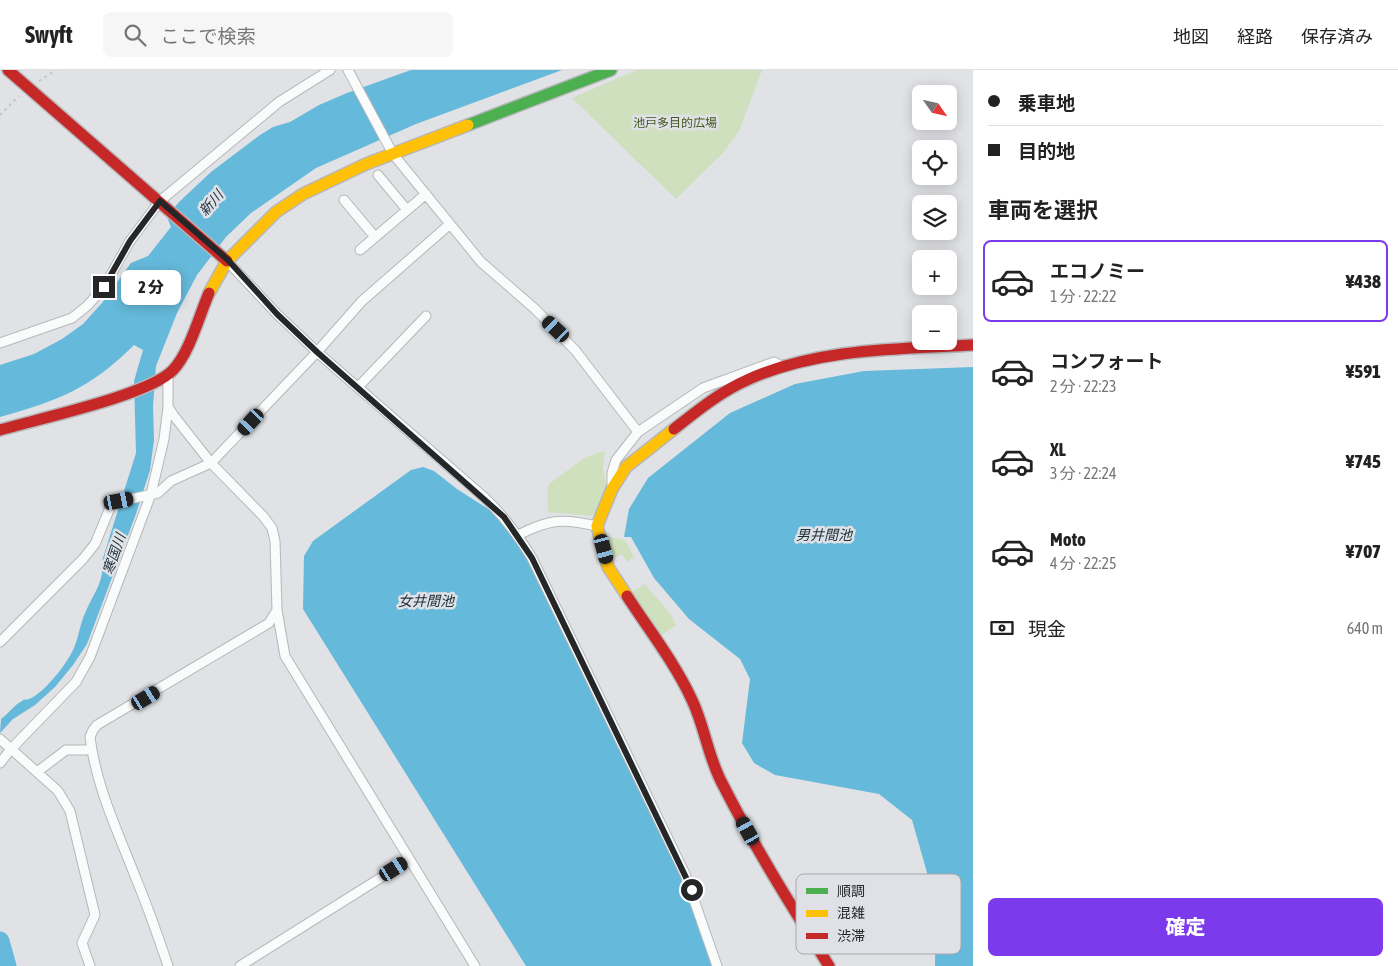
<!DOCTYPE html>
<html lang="ja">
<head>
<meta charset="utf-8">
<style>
  body { margin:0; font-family:"Asap Condensed","Noto Sans JP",sans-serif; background:#f6f6f6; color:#222; height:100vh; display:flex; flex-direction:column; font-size:19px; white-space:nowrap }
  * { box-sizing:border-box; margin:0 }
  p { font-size:16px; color:#767676 }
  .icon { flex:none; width:28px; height:28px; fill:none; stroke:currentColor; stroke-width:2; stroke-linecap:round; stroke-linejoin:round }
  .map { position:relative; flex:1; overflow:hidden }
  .side { display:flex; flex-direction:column; background:#fff; width:425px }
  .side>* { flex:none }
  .hud { display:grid; align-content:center; height:110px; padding:0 15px; background:#fff }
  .needle { width:32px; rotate:124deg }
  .tools { position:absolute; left:912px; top:15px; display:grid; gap:10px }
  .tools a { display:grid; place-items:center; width:45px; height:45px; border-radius:8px; background:#fff; box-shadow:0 2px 12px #0003; font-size:25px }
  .end { position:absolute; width:22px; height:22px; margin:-11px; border:6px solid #252628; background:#fff; box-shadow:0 0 0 2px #fff }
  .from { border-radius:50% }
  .bubble { position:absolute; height:35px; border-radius:8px; background:#fff; box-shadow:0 2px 12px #0003; font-size:16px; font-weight:800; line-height:35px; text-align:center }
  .car { position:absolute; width:15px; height:30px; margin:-15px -8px; border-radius:6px; box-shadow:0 0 4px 1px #0007; background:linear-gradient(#222 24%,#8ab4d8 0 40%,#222 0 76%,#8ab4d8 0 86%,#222 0) }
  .hud b { display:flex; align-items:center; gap:18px; height:48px; font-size:19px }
  .hud b+b { border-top:1px solid #e0e0e0 }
  .hud i { width:12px; height:12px; background:#222 }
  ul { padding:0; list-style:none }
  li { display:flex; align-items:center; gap:15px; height:82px; margin:0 10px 8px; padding:0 5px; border:2px solid transparent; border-radius:8px }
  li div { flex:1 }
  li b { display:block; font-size:19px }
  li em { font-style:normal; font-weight:800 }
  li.on { border-color:#7c3aed }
  li>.icon { width:45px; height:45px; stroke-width:1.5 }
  h2 { padding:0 15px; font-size:22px; line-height:60px }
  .pay { display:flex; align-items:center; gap:12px; height:55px; padding:0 15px; font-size:19px }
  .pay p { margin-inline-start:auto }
  .button { display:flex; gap:10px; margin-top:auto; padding:10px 15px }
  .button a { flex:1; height:58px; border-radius:8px; background:#7c3aed; color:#fff; font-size:20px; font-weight:800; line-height:58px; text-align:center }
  header { display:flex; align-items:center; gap:30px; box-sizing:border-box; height:70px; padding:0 25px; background:#fff; border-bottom:1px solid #e0e0e0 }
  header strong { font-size:24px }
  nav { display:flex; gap:28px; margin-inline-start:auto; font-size:18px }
  .search { width:350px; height:45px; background:#f6f6f6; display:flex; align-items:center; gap:12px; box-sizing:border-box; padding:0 18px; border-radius:8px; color:#767676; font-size:19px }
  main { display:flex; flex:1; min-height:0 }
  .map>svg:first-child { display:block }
</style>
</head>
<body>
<header>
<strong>Swyft</strong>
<div class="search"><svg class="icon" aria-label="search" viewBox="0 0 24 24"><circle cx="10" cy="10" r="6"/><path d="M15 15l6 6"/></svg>ここで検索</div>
<nav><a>地図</a><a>経路</a><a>保存済み</a></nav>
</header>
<main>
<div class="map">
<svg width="973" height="896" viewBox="0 0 973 896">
  <rect width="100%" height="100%" fill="#e1e2e5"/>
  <!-- green -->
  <path fill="#cfe0be" d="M637,0H762L739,61L723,83L676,129L572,28Z
    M605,381L603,398L607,419L597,444L591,446L548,442L547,420L549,414L586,387Z
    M605,466L625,470L634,487L627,492L622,484L609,491Z
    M645,514C655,528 670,539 676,555L658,568L629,524Z"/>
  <!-- water -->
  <path fill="#65b9da" d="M411,0H562L416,54L316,98L251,143L226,167L197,205L177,243L156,296L153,336L154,370L150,400L136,444L87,574L73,595L55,617L35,635L13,649L0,663L1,649C8,644 14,635 22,631C26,628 24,631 29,629C43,624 64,597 71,584C79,570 79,555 86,541C93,524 105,511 102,491L136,383L134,311L143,280L134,275C91,318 58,331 0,347V295L34,284L62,269L83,254L102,233L131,193L148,186L171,157L167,147L179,132L211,102L260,65L273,57L290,52L319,35L347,23Z
    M973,297V896H935L936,834L912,750L879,724L775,705L754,693L742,673L750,609L740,589L689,549L654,508L631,467H624L629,439L648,408L730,343L795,314L864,301Z
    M423,397L434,401L457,419L496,444L518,471L681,802L714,896H526L303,539L304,486L313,471L411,400Z"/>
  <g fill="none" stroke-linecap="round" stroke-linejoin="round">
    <!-- river -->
    <path stroke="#65b9da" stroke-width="19" d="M0,871L7,896"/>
    <defs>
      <path id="street" d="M348,0L393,84L481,192L535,239L575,280L638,362
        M378,105L407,140
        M344,130L375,167
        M360,180L426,124
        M227,191L277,244L317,282L485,428C504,446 518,465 532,488L685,804L717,896
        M0,273L72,248L87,236L104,217L130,171L160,131L279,32L330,0
        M168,304V337L174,346L211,393L263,446L272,458L275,471L277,540L269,553L97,655L93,660L90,667C96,716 117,760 135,806C147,835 158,866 168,896
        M358,317L426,246
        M612,419V403L616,390L638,362L703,318L774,292L783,297
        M518,465C550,449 562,448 597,456
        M277,540L285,586L475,896
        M0,572L83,489L95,474L112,433L158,423L171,411L211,393L317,282L362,231L450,154
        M0,669L58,721L70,741L95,845L82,873L90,896
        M0,693L11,679L76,612L90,587L151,424L164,369L168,337
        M37,702L66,680H92
        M240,896L409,790"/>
      <path id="fast" d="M468,55L611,0"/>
      <path id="slow" d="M209,223L227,191L276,142L303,124L366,94L468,55
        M627,526L608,497L597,456L612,419L626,397L674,359"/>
      <path id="jam" d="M8,0L227,191
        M674,359C697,341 720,322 747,310C817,278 898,279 973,275
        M0,360C37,349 150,325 173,300C190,282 199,246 209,223
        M627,526C649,560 675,593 692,630C705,657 708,688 723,715C755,778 792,837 829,896"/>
    </defs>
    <!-- street casing -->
    <use href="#street" stroke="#b6b7ba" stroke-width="11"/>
    <!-- fast casing -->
    <use href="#fast" stroke="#b6b7ba" stroke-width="14"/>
    <!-- slow casing -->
    <use href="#slow" stroke="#b6b7ba" stroke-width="14"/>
    <!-- jam casing -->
    <use href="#jam" stroke="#b6b7ba" stroke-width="14"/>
    <!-- path -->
    <path stroke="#c3c3c4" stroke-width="2" stroke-dasharray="2.5 4" stroke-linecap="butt" d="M39,11L56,0
      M0,45L19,26"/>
    <!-- street -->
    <use href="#street" stroke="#fafbfb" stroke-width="9"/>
    <!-- fast -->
    <use href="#fast" stroke="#4caf50" stroke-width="11"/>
    <!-- slow -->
    <use href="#slow" stroke="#ffc107" stroke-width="11"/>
    <!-- jam -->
    <use href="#jam" stroke="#c62828" stroke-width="11"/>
  </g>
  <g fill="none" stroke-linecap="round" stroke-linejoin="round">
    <!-- route -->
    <path stroke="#252628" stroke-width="6" d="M104,217L130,171L160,131L228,190L277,244L317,282L504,447L532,488L692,820"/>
  </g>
  <g text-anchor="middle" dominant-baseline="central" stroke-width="5" stroke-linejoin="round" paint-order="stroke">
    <!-- park labels -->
    <g font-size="12" fill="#40591d" stroke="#dfe1e7">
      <text x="675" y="53">池戸多目的広場</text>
    </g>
    <!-- water labels -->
    <g font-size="14" font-style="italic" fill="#1b2f38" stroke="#dfe1e7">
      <text transform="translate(211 133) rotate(-49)">新川</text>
      <text x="824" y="465">男井間池</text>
      <text transform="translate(114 484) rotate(-71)">寒国川</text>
      <text x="426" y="531">女井間池</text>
    </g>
  </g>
  <!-- legend -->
  <rect x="796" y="804" width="165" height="80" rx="8" fill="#dfe1e7" stroke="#a7a9ae" stroke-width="1"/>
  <rect x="806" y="818" width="22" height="6" fill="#4caf50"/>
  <rect x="806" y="840" width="22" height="7" fill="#ffc107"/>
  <rect x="806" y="863" width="22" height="6" fill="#c62828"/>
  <g font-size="14" fill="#252628">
    <text x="837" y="826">順調</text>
    <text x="837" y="848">混雑</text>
    <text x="837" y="871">渋滞</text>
  </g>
</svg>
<div class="tools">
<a><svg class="needle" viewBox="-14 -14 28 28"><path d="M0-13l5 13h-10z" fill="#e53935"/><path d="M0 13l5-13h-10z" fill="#767676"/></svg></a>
<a><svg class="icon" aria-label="locate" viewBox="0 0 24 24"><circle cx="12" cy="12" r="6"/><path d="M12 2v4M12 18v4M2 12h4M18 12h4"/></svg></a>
<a><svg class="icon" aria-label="layers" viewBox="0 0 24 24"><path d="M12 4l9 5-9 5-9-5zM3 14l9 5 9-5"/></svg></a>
<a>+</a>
<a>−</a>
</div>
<i class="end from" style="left:692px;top:820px"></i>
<i class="end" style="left:104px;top:217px"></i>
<div class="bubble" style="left:121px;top:200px;width:60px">2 分</div>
<i class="car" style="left:556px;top:259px;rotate:313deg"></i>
<i class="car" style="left:251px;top:352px;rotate:223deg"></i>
<i class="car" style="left:119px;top:431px;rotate:79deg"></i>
<i class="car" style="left:604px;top:479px;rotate:165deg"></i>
<i class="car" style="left:146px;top:628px;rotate:59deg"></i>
<i class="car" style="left:748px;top:761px;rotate:331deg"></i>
<i class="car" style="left:394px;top:799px;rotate:58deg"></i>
</div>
<section class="side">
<div class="hud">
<b><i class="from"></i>乗車地</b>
<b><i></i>目的地</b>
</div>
<h2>車両を選択</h2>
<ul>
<li class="on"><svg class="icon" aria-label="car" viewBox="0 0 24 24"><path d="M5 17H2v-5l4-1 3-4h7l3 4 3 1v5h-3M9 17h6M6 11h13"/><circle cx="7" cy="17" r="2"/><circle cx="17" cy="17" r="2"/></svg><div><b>エコノミー</b><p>1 分 · 22:22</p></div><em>¥438</em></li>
<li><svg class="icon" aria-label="car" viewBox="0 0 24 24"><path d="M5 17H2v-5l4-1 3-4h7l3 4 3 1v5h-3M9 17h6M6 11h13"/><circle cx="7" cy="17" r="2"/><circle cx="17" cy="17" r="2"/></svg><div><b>コンフォート</b><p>2 分 · 22:23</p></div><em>¥591</em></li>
<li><svg class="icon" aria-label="car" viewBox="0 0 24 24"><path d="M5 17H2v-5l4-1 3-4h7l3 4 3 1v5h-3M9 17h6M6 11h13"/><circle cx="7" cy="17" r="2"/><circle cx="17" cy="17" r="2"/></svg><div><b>XL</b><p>3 分 · 22:24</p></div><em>¥745</em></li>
<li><svg class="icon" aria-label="car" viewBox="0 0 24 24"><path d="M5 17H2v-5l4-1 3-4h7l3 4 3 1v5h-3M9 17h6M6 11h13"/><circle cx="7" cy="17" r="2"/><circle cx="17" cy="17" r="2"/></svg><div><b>Moto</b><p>4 分 · 22:25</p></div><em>¥707</em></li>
</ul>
<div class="pay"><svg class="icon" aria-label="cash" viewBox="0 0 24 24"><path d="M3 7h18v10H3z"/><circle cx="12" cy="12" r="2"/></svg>現金<p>640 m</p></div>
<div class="button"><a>確定</a></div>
</section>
</main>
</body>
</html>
